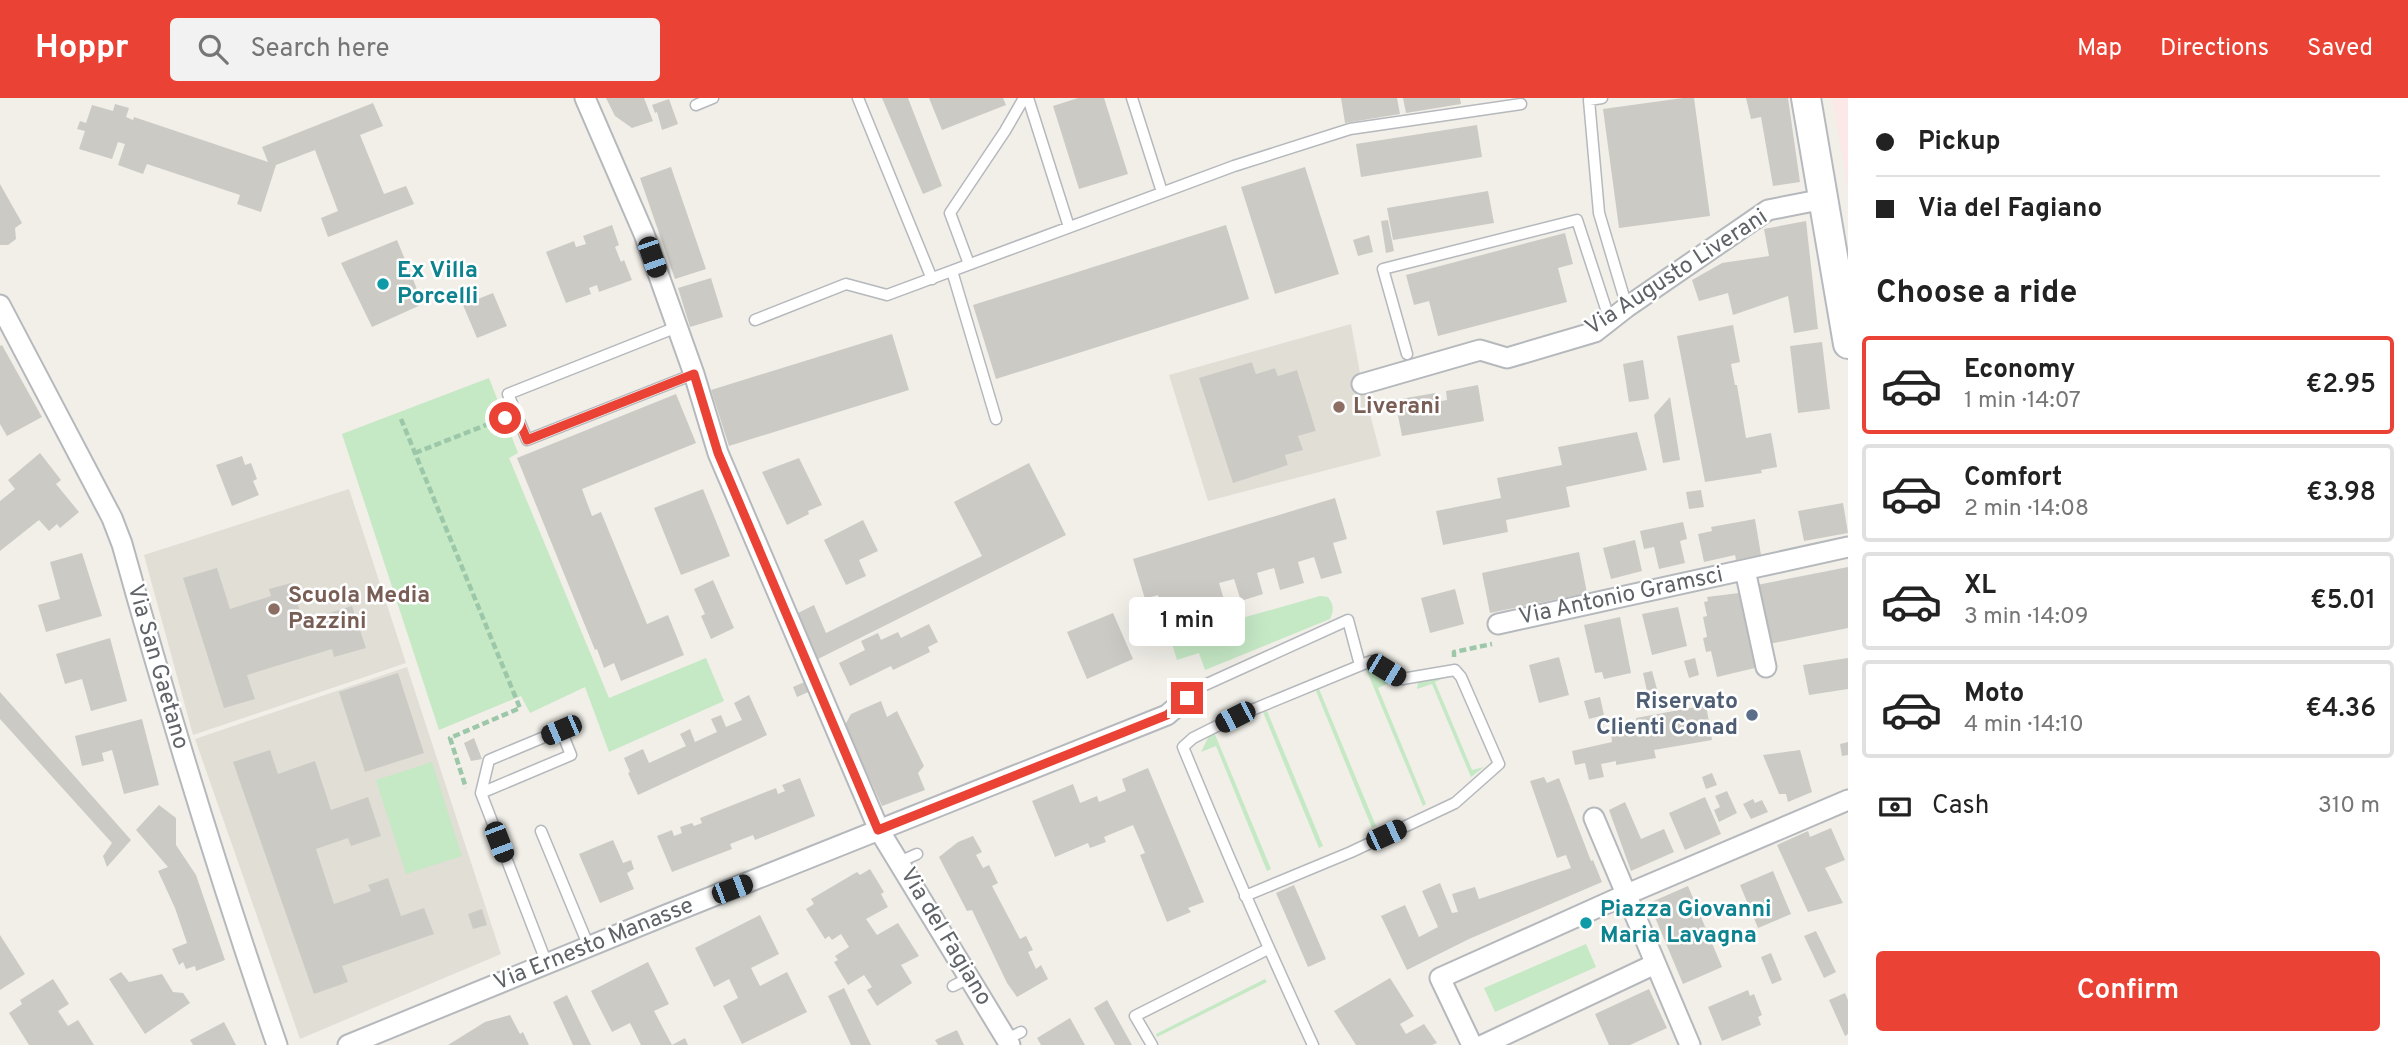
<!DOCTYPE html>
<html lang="en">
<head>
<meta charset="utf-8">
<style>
  body { margin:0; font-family:Overpass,sans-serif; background:#f2f2f2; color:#222; height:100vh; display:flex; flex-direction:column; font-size:26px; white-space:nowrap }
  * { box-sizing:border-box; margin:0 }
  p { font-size:23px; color:#767676 }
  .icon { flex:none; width:38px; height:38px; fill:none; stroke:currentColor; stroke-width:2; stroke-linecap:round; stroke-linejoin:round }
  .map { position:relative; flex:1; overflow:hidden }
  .sheet { display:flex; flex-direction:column; background:#fff; width:560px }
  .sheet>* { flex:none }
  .banner { display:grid; align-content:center; height:154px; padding:0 28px; background:#fff }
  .end { position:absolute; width:32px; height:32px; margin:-16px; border:9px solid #ea4335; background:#fff; box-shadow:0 0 0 4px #fff }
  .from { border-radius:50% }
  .bubble { position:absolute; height:49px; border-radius:7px; background:#fff; box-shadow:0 7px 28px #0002; font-size:23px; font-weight:600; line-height:49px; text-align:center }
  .car { position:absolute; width:21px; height:42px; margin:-21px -10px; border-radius:9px; box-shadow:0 0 5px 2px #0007; background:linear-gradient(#222 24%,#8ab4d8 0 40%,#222 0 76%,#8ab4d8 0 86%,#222 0) }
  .banner b { display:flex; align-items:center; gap:24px; height:66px; font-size:26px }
  .banner b+b { border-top:2px solid #e0e0e0 }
  .banner i { width:18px; height:18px; background:#222 }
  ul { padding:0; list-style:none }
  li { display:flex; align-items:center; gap:21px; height:98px; margin:0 14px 10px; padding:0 14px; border:4px solid #e0e0e0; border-radius:7px }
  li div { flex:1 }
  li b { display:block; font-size:26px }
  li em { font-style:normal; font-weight:600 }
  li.active { border-color:#ea4335 }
  li>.icon { width:63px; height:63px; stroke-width:1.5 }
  h2 { padding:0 28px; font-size:32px; line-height:84px }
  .pay { display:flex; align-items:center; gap:18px; height:77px; padding:0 28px; font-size:26px }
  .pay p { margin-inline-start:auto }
  .cta { display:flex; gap:14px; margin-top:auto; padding:14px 28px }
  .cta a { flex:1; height:80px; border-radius:7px; background:#ea4335; color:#fff; font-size:28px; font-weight:600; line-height:80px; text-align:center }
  header { display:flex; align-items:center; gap:42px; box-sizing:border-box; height:98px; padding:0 35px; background:#ea4335; color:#fff }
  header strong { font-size:33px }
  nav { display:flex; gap:38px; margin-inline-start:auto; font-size:24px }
  .search { width:490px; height:63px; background:#f2f2f2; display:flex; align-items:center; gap:18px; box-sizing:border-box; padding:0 24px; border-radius:7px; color:#767676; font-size:26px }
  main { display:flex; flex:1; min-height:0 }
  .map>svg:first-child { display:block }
</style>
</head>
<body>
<header>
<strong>Hoppr</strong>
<div class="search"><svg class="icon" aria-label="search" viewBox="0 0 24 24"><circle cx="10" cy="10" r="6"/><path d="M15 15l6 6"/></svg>Search here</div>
<nav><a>Map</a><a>Directions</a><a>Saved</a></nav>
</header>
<main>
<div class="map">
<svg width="1848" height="947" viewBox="0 0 1848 947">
  <rect width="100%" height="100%" fill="#f1efe8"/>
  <!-- education -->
  <path fill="#e1ded6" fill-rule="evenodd" d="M1351,226L1362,286L1381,358L1208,403L1169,277ZM1252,264L1256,276L1275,270L1278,278L1297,272L1316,333L1298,338L1302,351L1285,357L1288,367L1233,384L1200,281Z
    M349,391L406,565L193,637L144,457Z
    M407,569L501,856L300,941L195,641Z"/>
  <!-- medical -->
  <path fill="#fce8e6" d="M1832,0H1848V90Z"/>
  <!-- green -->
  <path fill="#c5e8c5" d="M489,280L518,355L509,360L609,600L706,560L724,603L609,654L585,589L530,615L521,598L439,632L342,336Z
    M1320,498L1328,499C1334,507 1334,512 1330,521L1205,572L1199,555L1177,562L1172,546L1175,539Z
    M1369,569L1391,584L1378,590L1426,706L1423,708L1366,571Z
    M1450,577L1435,584L1472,672L1484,669L1471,679L1432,586L1417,591L1418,585L1422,582Z
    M1319,591L1376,728L1372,730L1316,593Z
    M1267,613L1323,748L1319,750L1263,614Z
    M1214,634L1271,771L1267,773L1216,648L1201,654L1210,636Z
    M432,664L462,758L406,776L376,682Z
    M1586,846L1596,869L1495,914L1484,890Z
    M1265,881L1267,884L1157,939L1156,936Z"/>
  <!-- building -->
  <path fill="#cccac5" d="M606,0H644L653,23L632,30L615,18Z
    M882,0H908L942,88L923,96Z
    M929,0H1003L1006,7L942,32Z
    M1078,0H1104L1128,76L1079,91L1053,8Z
    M1341,0H1397L1400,16L1345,25Z
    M1403,0H1460L1461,6L1406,15Z
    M1683,0H1694L1710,118L1619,130L1603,11Z
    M1746,0H1788L1800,84L1773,88L1761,19L1751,21Z
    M669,1L678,26L662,32L657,14L655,15L652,7Z
    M373,5L383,28L360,37L384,96L406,88L414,106L328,139L321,120L338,113L315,52L276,67L261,114L237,106L240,97L147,66L143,76L118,67L125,46L118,44L112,61L79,51L85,33L77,31L80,23L86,25L92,7L113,13L115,6L129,10L126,19L133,22L134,19L268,64L262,49Z
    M1477,27L1482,59L1361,79L1356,46Z
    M671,69L706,171L675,181L640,80Z
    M1305,69L1339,176L1275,196L1241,89Z
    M0,86L22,125L15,130L16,141L8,147H0Z
    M1488,93L1494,125L1393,142L1387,110Z
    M1388,122L1394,153L1386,155L1381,123Z
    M1806,123L1818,231L1794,235L1788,198L1733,217L1728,195L1699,203L1692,182L1722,165L1769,158L1764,131Z
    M612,127L619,147L615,149L621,164L624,162L632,182L599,194L597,187L589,190L591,196L566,205L546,154L574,143L576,149L586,146L583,138Z
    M1226,127L1249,201L996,281L973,207Z
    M1565,135L1573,166L1558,170L1567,204L1438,238L1429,203L1414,207L1406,177Z
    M1369,137L1373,154L1358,158L1353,142Z
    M397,142L423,206L372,229L341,165Z
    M711,180L723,219L690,229L678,190Z
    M493,195L507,228L477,240L463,207Z
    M1733,227L1740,264L1731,266L1735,287H1737L1746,340L1771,335L1777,369L1761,372L1762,375L1705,384L1677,238Z
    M892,236L909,292L729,348L711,292Z
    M1822,244L1830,311L1798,315L1790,248Z
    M2,247L42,319L7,338L0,326V248Z
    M1643,262L1649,301L1629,304L1623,266Z
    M1252,264L1256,276L1275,270L1278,278L1297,272L1316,333L1298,338L1303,352L1285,357L1288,367L1233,385L1199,280Z
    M1478,287L1484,323L1402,338L1395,302L1435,295L1436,304L1447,302L1446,293Z
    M676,296L696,345L582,391L592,418L601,414L647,526L668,517L684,557L621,583L614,565L604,570L597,551L595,552L517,360Z
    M1670,299L1680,362L1663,365L1654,317Z
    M1637,334L1647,372L1566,389L1570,409L1506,422L1508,434L1443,447L1436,413L1501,400L1497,380L1562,367L1558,349Z
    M40,355L61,382L56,386L79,414L60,430L57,426L49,433L39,422L0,453V403L15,391L8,382Z
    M242,358L245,367L251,365L257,381L253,383L259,397L232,408L216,367Z
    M799,360L822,407L808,413L809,416L787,427L762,374Z
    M1029,365L1066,437L816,562L796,516L814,507L826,535L982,458L954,404Z
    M703,391L730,458L681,477L654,410Z
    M1701,392L1704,409L1689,411L1686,394Z
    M1335,400L1347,441L1333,445L1342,475L1321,481L1314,459L1298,464L1304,485L1280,492L1274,470L1257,475L1263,496L1241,503L1234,481L1219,485L1226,508L1202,515L1200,508L1186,512L1188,519L1166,525L1158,497L1145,501L1133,461Z
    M1843,405L1848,435L1804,443L1798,413Z
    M1755,421L1761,457L1736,462L1735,457L1704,464L1698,436L1712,433L1711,429Z
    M863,422L878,453L859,462L866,478L846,487L824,442Z
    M1683,424L1687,441L1680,443L1685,465L1659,471L1654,449L1644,451L1640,433Z
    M1635,442L1642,473L1611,481L1603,450Z
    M1579,454L1587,495L1490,515L1482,475Z
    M82,455L102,518L46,534L38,507L60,501L50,464Z
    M1848,469V530L1769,546L1757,487Z
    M217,470L230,511L271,498L269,491L291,485L303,523L352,508L366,550L334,559L332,551L247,577L255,601L224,610L183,480Z
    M713,482L734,530L711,541L701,518L705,516L694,491Z
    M1455,491L1464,526L1430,535L1421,500Z
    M1739,495L1755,570L1717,579L1711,553L1706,554L1703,540L1707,539L1703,519L1707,518L1704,504L1708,503L1707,499Z
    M1678,509L1687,548L1652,557L1642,516Z
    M1113,515L1133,561L1087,581L1067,534Z
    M1620,519L1631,575L1604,581L1602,574L1595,575L1584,527Z
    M929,526L938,544L928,549L930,554L893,572L891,568L850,588L839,565L865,552L861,543L878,535L881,542L898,534L901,540Z
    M110,540L127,603L91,613L82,581L65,586L56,556Z
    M1559,559L1569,597L1539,605L1529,567Z
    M1695,560L1699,577L1689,580L1684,563Z
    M1848,560V591L1809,597L1803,567Z
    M1652,573L1657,591L1647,593L1643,575Z
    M398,575L424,655L365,674L339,594Z
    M809,582L813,592L797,599L793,589Z
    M0,594L131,742L107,769L103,758L112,745L0,621Z
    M749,597L767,637L638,697L628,675L630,674L624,660L643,651L649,665L686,648L680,636L690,631L695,644L717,634L711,621L721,617L726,629L742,622L734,605Z
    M1600,599L1604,617L1589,621L1584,603Z
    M881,603L887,619L897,613L924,668L918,675L925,692L882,708L845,627L851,616Z
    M1706,607L1712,642L1654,652L1656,660L1616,667V663L1601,666L1604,679L1589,682L1585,665L1575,667L1572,653L1612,644L1611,635L1637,630L1636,620Z
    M142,621L159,687L124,696L112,652L102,655L104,663L82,668L75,638Z
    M474,640L482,661L471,663L464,645Z
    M1848,644V657L1842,658L1840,646Z
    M270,652L278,676L315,663L331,712L368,699L381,738L351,748L348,740L316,751L334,806L371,793L368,787L388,780L401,818L424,810L434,836L342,868L348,884L314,896L233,664Z
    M1800,652L1812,694L1788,704L1786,696H1779L1763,657Z
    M1148,670L1204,804L1188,810L1191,814L1167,824L1140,757L1145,755L1133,727L1104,739L1106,744L1090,750L1088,745L1055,759L1032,703L1073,686L1080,705L1097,698L1099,704L1126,693L1122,681Z
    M1712,675L1717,687L1706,691L1702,679Z
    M1544,679L1547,685L1559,680L1591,763L1593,762L1602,784L1469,841L1407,872L1381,818L1405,807L1419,839L1438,829L1422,793L1440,785L1452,815L1458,814L1452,796L1475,789L1479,801L1571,770L1566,757L1557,760L1530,683Z
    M800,680L815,718L755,742L753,737L730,746L732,751L672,774L657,738L672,732L674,738L682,735L680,729L692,725L694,728L702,725L700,720L776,690L778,696L785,693L782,687Z
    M1727,693L1737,715L1719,724L1714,712L1720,709L1715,698Z
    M1705,699L1721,736L1685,752L1669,715Z
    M1753,701L1755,705L1762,702L1768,714L1751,721L1743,706Z
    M1625,704L1641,741L1664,731L1674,754L1631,773L1609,712Z
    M159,707L176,720V747L196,777L225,862L196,873L195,868L186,871L183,864L179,867L172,851L187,845L175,810L158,773L168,769L136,732Z
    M1831,730L1845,762L1825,770L1843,805L1808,814L1777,747L1808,733L1810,739Z
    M973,738L982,754L976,757L983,770L989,767L998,785L992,788L1020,841L1026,838L1033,852L1028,854L1036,871L1041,867L1048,881L1017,899L1007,885L972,812L967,813L939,759L958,744Z
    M613,742L623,765L631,762L634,771L627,775L634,791L600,805L579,756Z
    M870,771L884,794L881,796L888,809L866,821L877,837L898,825L919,858L901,867L912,885L877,908L867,892L872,889L864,877L848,887L834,864L838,862L835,858L849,849L841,836L832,842L829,838L825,841L806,811L814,806L811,801L857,774L860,777Z
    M1773,773L1791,816L1758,830L1740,787Z
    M1294,787L1326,861L1308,869L1276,795Z
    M1688,788L1722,869L1683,886L1649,805Z
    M482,811L487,827L473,831L468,816Z
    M760,817L779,856L751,870L760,888L787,874L807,914L742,946L723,908L738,900L729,881L714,889L695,850Z
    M1816,833L1836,874L1824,880L1804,838Z
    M0,837L25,876L0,892Z
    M1771,855L1782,882L1772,886L1761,859Z
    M648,864L669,906L654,913L672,947L685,940L688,947H641L630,925L612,934L591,893Z
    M121,874L129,884L162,876L173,894L183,895L190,905L145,936L109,881Z
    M1390,880L1414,918L1400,926L1406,936L1424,926L1437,945L1432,947H1356L1334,913Z
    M53,881L69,906L58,913L68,928L78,922L94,947H29L9,915L22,906L20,902Z
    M844,890L871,947H851L828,898Z
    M1649,891L1667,930L1630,947H1609L1595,916Z
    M1748,892L1750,898L1754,896L1762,917L1758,919L1761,927L1722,943L1708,909Z
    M1845,895L1848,902V936L1845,938L1829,902Z
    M567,897L591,947H573L553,904Z
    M1107,902L1132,947H1115L1094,910Z
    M510,917L520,936L523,934L529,947H448L485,924Z
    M1070,920L1085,947H1041L1037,940Z
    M224,924L236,947H193L190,942Z
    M957,932L964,947H938L935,942Z"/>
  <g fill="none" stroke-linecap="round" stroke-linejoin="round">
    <defs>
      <path id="lane" d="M858,0L932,181
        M1028,0L1069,129
        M1132,0L1162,94
        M1602,0L1589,2L1599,115L1627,209
        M696,7L713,0
        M969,166L950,115L1005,33L1024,0
        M952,173L996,321
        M755,222L846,186L887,197L1234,68L1350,31L1521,6
        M677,229L508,296L527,342L694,276
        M1407,256L1383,171L1577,122L1610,223
        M504,320L516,315
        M1187,600L1196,591L1348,522L1360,567
        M481,695L489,662L561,632L571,657L481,695L547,866
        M541,733L589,849
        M899,764L917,756
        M1245,798L1351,754L1455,705L1499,666L1461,579L1455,572L1402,581L1371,563L1235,619L1193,640L1183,649C1224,749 1267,848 1313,947
        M953,888L969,880
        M1007,941L1021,934
        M1152,947L1135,918L1268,851"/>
      <path id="street" d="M585,0L644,136L694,276L718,355L879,732L1010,947
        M0,207L112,420L122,446C169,615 220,782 277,947
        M1362,286L1480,252L1507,260L1595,234L1627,209L1768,112L1824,101
        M1745,472L1766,569
        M1498,526L1848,449
        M1594,720L1690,947
        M348,947L666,817L1167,617L1187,600
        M1472,947L1440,880L1625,797L1848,702
        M1483,947L1655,866"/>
      <path id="secondary" d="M1806,0L1848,246"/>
    </defs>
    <!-- lane casing -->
    <use href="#lane" stroke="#b5b8bc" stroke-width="13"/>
    <!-- street casing -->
    <use href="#street" stroke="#b5b8bc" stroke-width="23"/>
    <!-- secondary casing -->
    <use href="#secondary" stroke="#b6babf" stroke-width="32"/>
    <!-- path -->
    <path stroke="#9cc7a9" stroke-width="4.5" stroke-dasharray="7 3.5" stroke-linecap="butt" d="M401,321L520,610L450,640L466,690
      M415,355L491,325
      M1454,559V554L1492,546"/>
    <!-- lane -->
    <use href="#lane" stroke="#fff" stroke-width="10"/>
    <!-- street -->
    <use href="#street" stroke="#fff" stroke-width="19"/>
    <!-- secondary -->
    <use href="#secondary" stroke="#fff" stroke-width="28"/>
  </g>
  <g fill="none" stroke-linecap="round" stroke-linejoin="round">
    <!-- route -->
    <path stroke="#ea4335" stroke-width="9" d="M505,320L516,315L527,342L694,276L718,355L878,732L1167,617L1187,600"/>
  </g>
  <!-- markers -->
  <g fill="#0f9aa8" stroke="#fff" stroke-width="2.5">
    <circle cx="383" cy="186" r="7"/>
    <circle cx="1586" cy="825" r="7"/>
  </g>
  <g fill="#8d6e63" stroke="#fff" stroke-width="2.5">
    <circle cx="1339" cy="309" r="7"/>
    <circle cx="274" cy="511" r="7"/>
  </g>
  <circle fill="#5c6f8a" stroke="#fff" stroke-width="2.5" cx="1752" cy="617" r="7"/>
  <g text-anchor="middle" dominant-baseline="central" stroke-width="5" stroke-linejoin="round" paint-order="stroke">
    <!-- culture labels -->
    <g font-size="23" font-weight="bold" fill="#0d838f" stroke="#fff" text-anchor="start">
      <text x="397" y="173">Ex Villa<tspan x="397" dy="26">Porcelli</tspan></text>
      <text x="1600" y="812">Piazza Giovanni<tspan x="1600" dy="26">Maria Lavagna</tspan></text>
    </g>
    <!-- street labels -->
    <g font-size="23" fill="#5f6368" stroke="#fff">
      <text transform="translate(1677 175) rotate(-33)">Via Augusto Liverani</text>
      <text transform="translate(1621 499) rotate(-12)">Via Antonio Gramsci</text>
      <text transform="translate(157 569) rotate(74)">Via San Gaetano</text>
      <text transform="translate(945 839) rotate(59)">Via del Fagiano</text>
      <text transform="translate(594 847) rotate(-22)">Via Ernesto Manasse</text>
    </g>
    <!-- education labels -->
    <g font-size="23" font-weight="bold" fill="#785e54" stroke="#fff" text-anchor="start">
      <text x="1353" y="309">Liverani</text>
      <text x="288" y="498">Scuola Media<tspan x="288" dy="26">Pazzini</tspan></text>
    </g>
    <!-- service labels -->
    <g font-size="23" font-weight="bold" fill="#4e5e75" stroke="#fff" text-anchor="end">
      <text x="1738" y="604">Riservato<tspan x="1738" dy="26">Clienti Conad</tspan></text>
    </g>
  </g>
</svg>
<i class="end from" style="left:505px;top:320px"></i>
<i class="end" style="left:1187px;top:600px"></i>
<div class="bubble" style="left:1129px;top:499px;width:116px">1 min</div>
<i class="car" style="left:652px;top:159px;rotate:161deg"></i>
<i class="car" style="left:1386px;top:572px;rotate:121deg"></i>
<i class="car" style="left:1235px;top:619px;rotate:243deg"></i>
<i class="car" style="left:561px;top:632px;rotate:247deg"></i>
<i class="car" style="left:1386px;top:737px;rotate:65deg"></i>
<i class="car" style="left:499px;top:744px;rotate:159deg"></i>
<i class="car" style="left:732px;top:791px;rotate:69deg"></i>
</div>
<section class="sheet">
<div class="banner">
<b><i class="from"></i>Pickup</b>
<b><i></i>Via del Fagiano</b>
</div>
<h2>Choose a ride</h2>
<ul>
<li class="active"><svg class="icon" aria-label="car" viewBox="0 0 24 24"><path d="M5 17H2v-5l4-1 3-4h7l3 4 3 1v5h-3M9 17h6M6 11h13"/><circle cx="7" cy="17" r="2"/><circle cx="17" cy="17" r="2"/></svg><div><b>Economy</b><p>1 min · 14:07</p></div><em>€2.95</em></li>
<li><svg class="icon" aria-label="car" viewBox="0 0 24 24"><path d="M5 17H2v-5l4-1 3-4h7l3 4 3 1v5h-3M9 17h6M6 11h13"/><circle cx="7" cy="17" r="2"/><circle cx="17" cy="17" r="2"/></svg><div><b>Comfort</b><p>2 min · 14:08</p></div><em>€3.98</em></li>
<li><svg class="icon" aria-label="car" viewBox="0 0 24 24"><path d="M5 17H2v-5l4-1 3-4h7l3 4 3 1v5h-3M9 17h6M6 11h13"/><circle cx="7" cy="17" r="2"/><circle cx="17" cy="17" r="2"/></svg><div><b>XL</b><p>3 min · 14:09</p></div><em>€5.01</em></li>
<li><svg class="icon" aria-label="car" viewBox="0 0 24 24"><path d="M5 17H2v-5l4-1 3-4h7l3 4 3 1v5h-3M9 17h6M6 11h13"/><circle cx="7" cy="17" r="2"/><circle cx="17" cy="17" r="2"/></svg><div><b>Moto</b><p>4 min · 14:10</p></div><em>€4.36</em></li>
</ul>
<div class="pay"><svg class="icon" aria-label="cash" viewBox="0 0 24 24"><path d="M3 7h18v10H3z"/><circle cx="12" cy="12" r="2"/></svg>Cash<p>310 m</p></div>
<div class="cta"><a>Confirm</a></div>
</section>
</main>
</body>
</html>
